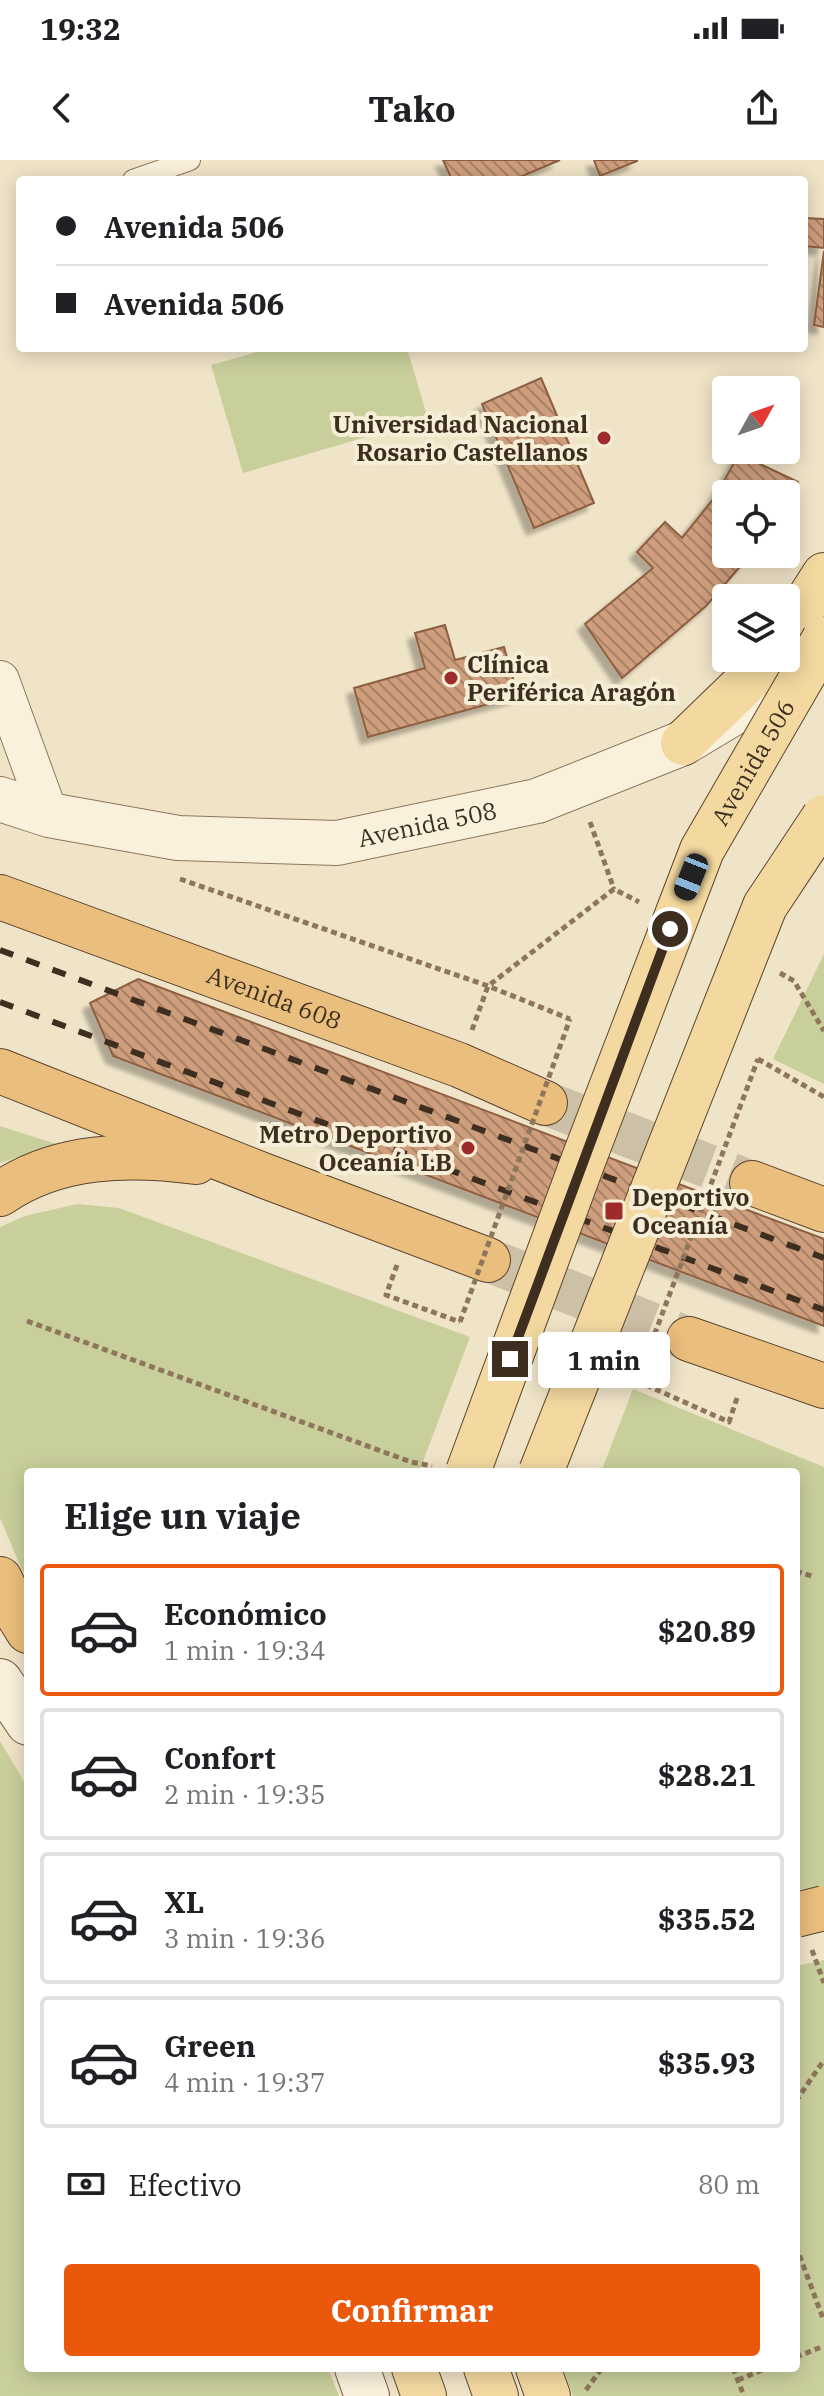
<!DOCTYPE html>
<html lang="es">
<head>
<meta charset="utf-8">
<style>
  body { margin:0; font-family:"IBM Plex Serif",serif; background:#f2f2f2; color:#202124; height:100vh; display:flex; flex-direction:column; font-size:30px; white-space:nowrap }
  * { box-sizing:border-box; margin:0 }
  p { font-size:26px; color:#757577 }
  .icon { flex:none; width:44px; height:44px; fill:none; stroke:currentColor; stroke-width:2; stroke-linecap:round; stroke-linejoin:round }
  .map { position:relative; flex:1; overflow:hidden }
  .side { position:absolute; left:24px; top:1308px; width:776px; height:904px; display:flex; flex-direction:column; background:#fff; border-radius:8px; box-shadow:0 4px 20px #0003 }
  .side>* { flex:none }
  .hud { position:absolute; left:16px; top:16px; width:792px; height:176px; border-radius:8px; box-shadow:0 4px 20px #0003; display:grid; align-content:center; height:176px; padding:0 40px; background:#fff }
  .needle { width:52px; rotate:50deg }
  .controls { position:absolute; left:712px; top:216px; display:grid; gap:16px }
  .controls a { display:grid; place-items:center; width:88px; height:88px; border-radius:8px; background:#fff; box-shadow:0 4px 20px #0003; font-size:40px }
  .end { position:absolute; width:36px; height:36px; margin:-18px; border:10px solid #3d2e20; background:#fff; box-shadow:0 0 0 4px #fff }
  .from { border-radius:50% }
  .bubble { position:absolute; height:56px; border-radius:8px; background:#fff; box-shadow:0 4px 20px #0003; font-size:26px; font-weight:700; line-height:56px; text-align:center }
  .car { position:absolute; width:24px; height:48px; margin:-24px -12px; border-radius:10px; box-shadow:0 0 6px 2px #0007; background:linear-gradient(#222 24%,#8ab4d8 0 40%,#222 0 76%,#8ab4d8 0 86%,#222 0) }
  .hud b { display:flex; align-items:center; gap:28px; height:76px; font-size:30px }
  .hud b+b { border-top:2px solid #e0e0e0 }
  .hud i { width:20px; height:20px; background:#202124 }
  ul { padding:0; list-style:none }
  li { display:flex; align-items:center; gap:24px; height:132px; margin:0 16px 12px; padding:0 24px; border:4px solid #e0e0e0; border-radius:8px }
  li div { flex:1 }
  li b { display:block; font-size:30px }
  li em { font-style:normal; font-weight:700 }
  li.selected { border-color:#ea580c }
  li>.icon { width:72px; height:72px; stroke-width:1.5 }
  h2 { padding:0 40px; font-size:36px; line-height:96px }
  .pay { display:flex; align-items:center; gap:20px; height:88px; padding:0 40px; font-size:30px }
  .pay p { margin-inline-start:auto }
  .action { display:flex; gap:16px; margin-top:auto; padding:16px 40px }
  .action a { flex:1; height:92px; border-radius:8px; background:#ea580c; color:#fff; font-size:32px; font-weight:700; line-height:92px; text-align:center }
  .status { display:flex; justify-content:space-between; align-items:center; height:56px; padding:0 40px; background:#fff; direction:ltr }
  .status svg { height:22px; fill:currentColor }
  header { display:flex; justify-content:space-between; align-items:center; height:104px; padding:0 40px; background:#fff; font-size:36px; font-weight:700 }
  .map>svg:first-child { display:block }
</style>
</head>
<body>
<div class="status"><b>19:32</b><svg viewBox="0 0 49 12"><path d="M0 12V9h3v3zM5 12V6h3v6zM10 12V3h3v9zM15 12V0h3v12zM26 1h20v11H26zM47 4h2v5h-2z"/></svg></div>
<header><svg class="icon" aria-label="back" viewBox="0 0 24 24"><path d="M15 5l-7 7 7 7"/></svg>Tako<svg class="icon" aria-label="share" viewBox="0 0 24 24"><path d="M12 15V3M7 8l5-5 5 5M5 13v7h14v-7"/></svg></header>
<div class="map">
<svg width="824" height="2236" viewBox="0 0 824 2236">
  <defs>
    <pattern id="building-back-hatch" width="6" height="6" patternUnits="userSpaceOnUse" patternTransform="scale(2)"><rect width="6" height="6" fill="#cf9f7d"/><path d="M-1 5l2 2M0 0l6 6M5-1l2 2" fill="none" stroke="#a98266"/></pattern>
    <filter id="shadow"><feDropShadow dx="-7" dy="7" stdDeviation="2" flood-color="#0004"/></filter>
  </defs>
  <rect width="100%" height="100%" fill="#f0e4c8"/>
  <!-- green -->
  <path fill="#c9cf9b" d="M271,188H407L428,259L243,313L211,205Z
    M824,794V924L773,899Z
    M0,966L56,984L0,1003Z
    M77,1044L119,1048L470,1177L419,1312H28V1417L22,1410L0,1358V1067L25,1056Z
    M633,1229L824,1307V1726L796,1730V1312H601Z
    M0,1581L28,1628V2208H328L339,2236H0Z
    M824,1800V2236H573L563,2208H796V1806Z"/>
  <!-- building -->
  <path fill="url(#building-back-hatch)" stroke="#8d5f41" stroke-width="2" filter="url(#shadow)" d="M443,0H560L513,20H452Z
    M594,0H637V1L600,16Z
    M804,58L824,59V88L804,86Z
    M824,91V167L814,165Z
    M541,218L594,343L534,368L482,244Z
    M739,294L798,322L786,342V334H726V394H751L706,446L622,518L585,464L653,408L637,392L665,362L682,378L715,337Z
    M445,465L455,500L504,487L518,536L368,577L354,528L425,508L415,473Z
    M138,819L824,1079V1166L113,896L90,843Z"/>
  <g fill="none" stroke-linecap="round" stroke-linejoin="round">
    <!-- trunk-tunnel -->
    <path stroke="#ccc0a6" stroke-width="44" stroke-dasharray="44 22" stroke-linecap="butt" d="M545,943L752,1023
      M488,1100L689,1179"/>
    <defs>
      <path id="service" d="M133,20L190,0"/>
      <path id="minor" d="M0,520L49,655"/>
      <g id="tertiary">
        <path id="s1" d="M0,639L49,655L178,678L337,683L537,641L683,583L819,502"/>
      </g>
      <path id="secondary" d="M0,1521L28,1563
        M357,2208L367,2236"/>
      <path id="primary" d="M786,475L824,415
        M683,583L771,498
        M414,2208L424,2236
        M486,2208L496,2236
        M538,2208L548,2236"/>
      <g id="trunk">
        <path id="s2" d="M0,737L459,905L545,943"/>
        <path d="M0,911L265,1016L488,1100"/>
        <path d="M752,1023L824,1050"/>
        <path d="M0,1034C57,994 130,993 196,1002"/>
        <path d="M689,1179L824,1226"/>
        <path d="M0,1419L13,1447L28,1471"/>
      </g>
    </defs>
    <!-- service casing -->
    <use href="#service" stroke="#8d765c" stroke-width="22"/>
    <!-- minor casing -->
    <use href="#minor" stroke="#8d765c" stroke-width="40"/>
    <!-- tertiary casing -->
    <use href="#tertiary" stroke="#8d765c" stroke-width="46"/>
    <!-- secondary casing -->
    <use href="#secondary" stroke="#6f573f" stroke-width="46"/>
    <!-- primary casing -->
    <use href="#primary" stroke="#5b4430" stroke-width="46"/>
    <!-- trunk casing -->
    <use href="#trunk" stroke="#5b4430" stroke-width="46"/>
    <!-- path -->
    <path stroke="#8d765c" stroke-width="5" stroke-dasharray="6 4" stroke-linecap="butt" d="M590,662L614,729
      M180,719L488,826L570,859
      M780,813L794,821L824,871
      M472,870L488,826L614,729L639,742
      M758,899L824,937
      M397,1105L386,1135L460,1162
      M27,1161L411,1302L432,1306
      M637,1221L729,1262L737,1238
      M796,1411L815,1417
      M812,1790L824,1823
      M796,1941L824,1900
      M796,2086L824,2161
      M796,2197L824,2186
      M733,2208L744,2236
      M738,2220L767,2208
      M586,2230L602,2208"/>
    <!-- service -->
    <use href="#service" stroke="#faf1dc" stroke-width="20"/>
    <!-- minor -->
    <use href="#minor" stroke="#faf1dc" stroke-width="38"/>
    <!-- tertiary -->
    <use href="#tertiary" stroke="#faf1dc" stroke-width="44"/>
    <!-- secondary -->
    <use href="#secondary" stroke="#faf1dc" stroke-width="44"/>
    <!-- primary -->
    <use href="#primary" stroke="#f3d9a0" stroke-width="44"/>
    <!-- trunk -->
    <use href="#trunk" stroke="#eabe7c" stroke-width="44"/>
    <!-- rail -->
    <path stroke="#3d2e20" stroke-width="6" stroke-dasharray="14 14" stroke-linecap="butt" d="M0,790L824,1098
      M0,842L824,1150"/>
    <defs>
      <g id="primary-bridge">
        <path id="s3" d="M468,1312L583,1001L702,690L824,479"/>
        <path d="M541,1312L765,746L824,657"/>
      </g>
      <path id="trunk-bridge" d="M796,1755L824,1748"/>
    </defs>
    <!-- primary-bridge casing -->
    <use href="#primary-bridge" stroke="#5b4430" stroke-width="46" stroke-linecap="butt"/>
    <!-- trunk-bridge casing -->
    <use href="#trunk-bridge" stroke="#5b4430" stroke-width="46" stroke-linecap="butt"/>
    <!-- path-bridge -->
    <path stroke="#8d765c" stroke-width="5" stroke-dasharray="6 4" stroke-linecap="butt" d="M460,1162L570,859
      M637,1221L758,899"/>
    <!-- primary-bridge -->
    <use href="#primary-bridge" stroke="#f3d9a0" stroke-width="44"/>
    <!-- trunk-bridge -->
    <use href="#trunk-bridge" stroke="#eabe7c" stroke-width="44"/>
  </g>
  <g fill="none" stroke-linecap="round" stroke-linejoin="round">
    <!-- route -->
    <path stroke="#3d2e20" stroke-width="10" d="M510,1199L670,769"/>
  </g>
  <!-- markers -->
  <g fill="#9e2a2b" stroke="#f7eed8" stroke-width="3">
    <circle cx="604" cy="278" r="8"/>
    <circle cx="451" cy="518" r="8"/>
    <circle cx="468" cy="988" r="8"/>
    <rect x="604" y="1041" width="20" height="20" rx="4"/>
  </g>
  <g text-anchor="middle" dominant-baseline="central" stroke-width="8" stroke-linejoin="round" paint-order="stroke">
    <!-- poi labels -->
    <g font-size="24" font-weight="bold" fill="#3d2e20" stroke="#f7eed8" text-anchor="end">
      <text x="588" y="264">Universidad Nacional<tspan x="588" dy="28">Rosario Castellanos</tspan></text>
      <text x="467" y="504" text-anchor="start">Clínica<tspan x="467" dy="28">Periférica Aragón</tspan></text>
      <text x="452" y="974">Metro Deportivo<tspan x="452" dy="28">Oceanía LB</tspan></text>
      <text x="632" y="1037" text-anchor="start">Deportivo<tspan x="632" dy="28">Oceanía</tspan></text>
    </g>
    <!-- street labels -->
    <g font-size="24" fill="#3d2e20" stroke="#f7eed8">
      <text stroke="none"><textPath href="#s3" startOffset="766">Avenida 506</textPath></text>
      <text stroke="none"><textPath href="#s1" startOffset="434">Avenida 508</textPath></text>
      <text stroke="none"><textPath href="#s2" startOffset="292">Avenida 608</textPath></text>
    </g>
  </g>
</svg>
<div class="controls">
<a><svg class="needle" viewBox="-14 -14 28 28"><path d="M0-13l5 13h-10z" fill="#e53935"/><path d="M0 13l5-13h-10z" fill="#757577"/></svg></a>
<a><svg class="icon" aria-label="locate" viewBox="0 0 24 24"><circle cx="12" cy="12" r="6"/><path d="M12 2v4M12 18v4M2 12h4M18 12h4"/></svg></a>
<a><svg class="icon" aria-label="layers" viewBox="0 0 24 24"><path d="M12 4l9 5-9 5-9-5zM3 14l9 5 9-5"/></svg></a>
</div>
<i class="end from" style="left:670px;top:769px"></i>
<i class="end" style="left:510px;top:1199px"></i>
<div class="bubble" style="left:538px;top:1172px;width:132px">1 min</div>
<i class="car" style="left:691px;top:717px;rotate:202deg"></i>
<div class="hud">
<b><i class="from"></i>Avenida 506</b>
<b><i></i>Avenida 506</b>
</div>
<section class="side">
<h2>Elige un viaje</h2>
<ul>
<li class="selected"><svg class="icon" aria-label="car" viewBox="0 0 24 24"><path d="M5 17H2v-5l4-1 3-4h7l3 4 3 1v5h-3M9 17h6M6 11h13"/><circle cx="7" cy="17" r="2"/><circle cx="17" cy="17" r="2"/></svg><div><b>Económico</b><p>1 min · 19:34</p></div><em>$20.89</em></li>
<li><svg class="icon" aria-label="car" viewBox="0 0 24 24"><path d="M5 17H2v-5l4-1 3-4h7l3 4 3 1v5h-3M9 17h6M6 11h13"/><circle cx="7" cy="17" r="2"/><circle cx="17" cy="17" r="2"/></svg><div><b>Confort</b><p>2 min · 19:35</p></div><em>$28.21</em></li>
<li><svg class="icon" aria-label="car" viewBox="0 0 24 24"><path d="M5 17H2v-5l4-1 3-4h7l3 4 3 1v5h-3M9 17h6M6 11h13"/><circle cx="7" cy="17" r="2"/><circle cx="17" cy="17" r="2"/></svg><div><b>XL</b><p>3 min · 19:36</p></div><em>$35.52</em></li>
<li><svg class="icon" aria-label="car" viewBox="0 0 24 24"><path d="M5 17H2v-5l4-1 3-4h7l3 4 3 1v5h-3M9 17h6M6 11h13"/><circle cx="7" cy="17" r="2"/><circle cx="17" cy="17" r="2"/></svg><div><b>Green</b><p>4 min · 19:37</p></div><em>$35.93</em></li>
</ul>
<div class="pay"><svg class="icon" aria-label="cash" viewBox="0 0 24 24"><path d="M3 7h18v10H3z"/><circle cx="12" cy="12" r="2"/></svg>Efectivo<p>80 m</p></div>
<div class="action"><a>Confirmar</a></div>
</section>
</div>
</body>
</html>
